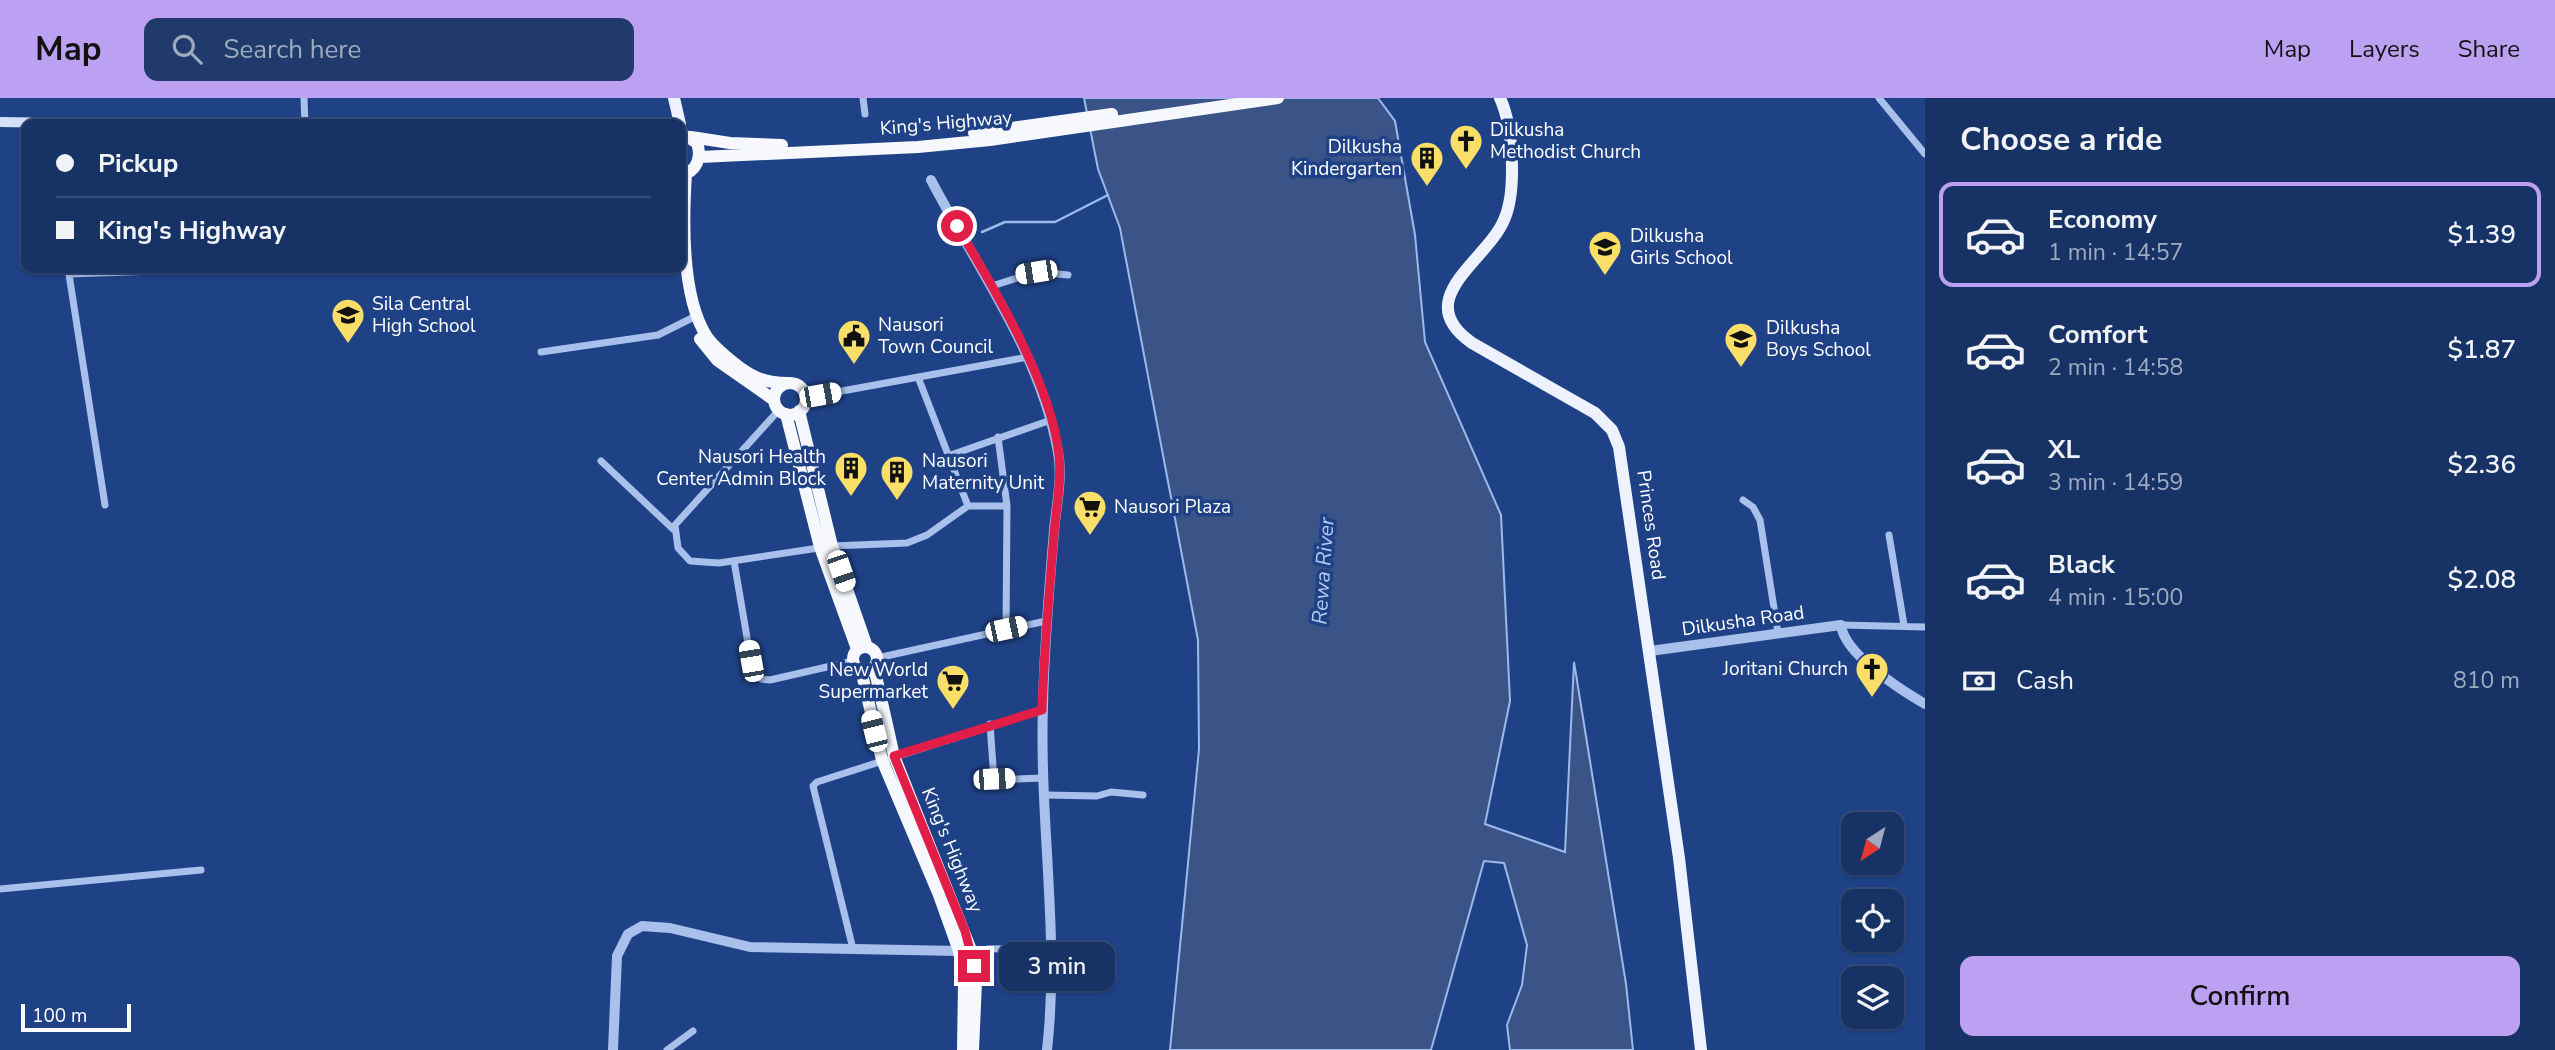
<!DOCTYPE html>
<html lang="en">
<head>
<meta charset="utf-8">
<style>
  body { margin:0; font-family:"Nunito Sans",sans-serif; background:#203a6b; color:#f1f3f6; height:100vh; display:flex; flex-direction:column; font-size:26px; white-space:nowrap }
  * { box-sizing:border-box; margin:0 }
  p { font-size:23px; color:#9eaabf }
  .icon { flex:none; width:38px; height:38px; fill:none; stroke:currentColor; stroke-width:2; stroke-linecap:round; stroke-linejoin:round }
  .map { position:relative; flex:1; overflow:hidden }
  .panel { display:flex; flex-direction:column; background:#173265; width:630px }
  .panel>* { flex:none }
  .guide { position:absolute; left:21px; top:21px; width:665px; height:154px; border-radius:14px; box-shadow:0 2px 5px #0004,0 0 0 2px #364d79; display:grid; align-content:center; height:154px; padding:0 35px; background:#173265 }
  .needle { width:46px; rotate:216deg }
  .fabs { position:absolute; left:1841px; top:714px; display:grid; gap:14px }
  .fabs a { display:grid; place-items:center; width:63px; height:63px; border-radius:14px; background:#173265; box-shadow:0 2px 5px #0004,0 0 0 2px #364d79; font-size:35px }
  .scale { position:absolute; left:21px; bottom:18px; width:110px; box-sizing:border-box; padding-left:7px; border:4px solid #fff; border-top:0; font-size:19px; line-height:24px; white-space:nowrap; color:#fff; -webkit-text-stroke:5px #1f4287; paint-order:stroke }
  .end { position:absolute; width:32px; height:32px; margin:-16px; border:9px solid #e11d48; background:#fff; box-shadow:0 0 0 4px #fff }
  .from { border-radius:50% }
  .bubble { position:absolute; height:49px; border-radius:14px; background:#173265; box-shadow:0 2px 5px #0004,0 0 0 2px #364d79; font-size:23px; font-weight:600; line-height:49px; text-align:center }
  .car { position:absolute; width:21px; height:42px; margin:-21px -10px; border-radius:9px; box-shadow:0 0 5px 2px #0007; background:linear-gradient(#fff 24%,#345 0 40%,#fff 0 76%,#345 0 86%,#fff 0) }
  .guide b { display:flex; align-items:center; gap:24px; height:66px; font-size:26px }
  .guide b+b { border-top:2px solid #364d79 }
  .guide i { width:18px; height:18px; background:#f1f3f6 }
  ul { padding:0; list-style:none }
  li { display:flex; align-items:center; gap:21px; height:105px; margin:0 14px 10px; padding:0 21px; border:4px solid transparent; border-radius:14px }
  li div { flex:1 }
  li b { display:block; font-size:26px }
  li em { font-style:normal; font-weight:600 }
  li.selected { border-color:#bca0f2 }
  li>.icon { width:63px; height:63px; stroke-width:1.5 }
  h2 { padding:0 35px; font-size:32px; line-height:84px }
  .pay { display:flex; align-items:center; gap:18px; height:77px; padding:0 35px; font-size:26px }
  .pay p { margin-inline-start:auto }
  .cta { display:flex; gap:14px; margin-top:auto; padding:14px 35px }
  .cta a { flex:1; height:80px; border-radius:14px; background:#bca0f2; color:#111; font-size:28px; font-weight:600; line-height:80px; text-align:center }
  header { display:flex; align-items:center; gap:42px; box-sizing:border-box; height:98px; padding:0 35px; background:#bca0f2; color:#111 }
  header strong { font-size:33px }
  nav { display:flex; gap:38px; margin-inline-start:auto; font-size:24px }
  .search { width:490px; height:63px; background:#203a6b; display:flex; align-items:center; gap:18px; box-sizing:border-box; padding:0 24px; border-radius:14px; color:#9eaabf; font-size:26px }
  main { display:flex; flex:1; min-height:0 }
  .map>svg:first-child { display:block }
</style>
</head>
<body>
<header>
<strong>Map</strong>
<div class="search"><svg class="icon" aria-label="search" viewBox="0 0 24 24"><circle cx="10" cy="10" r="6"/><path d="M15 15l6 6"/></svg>Search here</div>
<nav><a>Map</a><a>Layers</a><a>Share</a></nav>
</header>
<main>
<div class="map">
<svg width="1925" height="952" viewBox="0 0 1925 952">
  <rect width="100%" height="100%" fill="#1f4287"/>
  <!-- water -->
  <path fill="#3b5488" stroke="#9cb9ec" stroke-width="2" d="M1084,0H1378L1395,23L1415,137L1425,244L1501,417L1510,603L1485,726L1565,754L1574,564L1626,886L1633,952H1510L1507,927L1522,887L1527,847L1504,765L1484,763L1431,952H1170L1199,651L1198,542L1120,130L1098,71Z"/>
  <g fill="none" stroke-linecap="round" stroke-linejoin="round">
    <!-- stream -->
    <path stroke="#9cb9ec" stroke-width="2.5" d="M982,134L1005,124H1055L1108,97"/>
    <!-- minor -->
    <path stroke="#a8c0eb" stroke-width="7" d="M304,0L305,26
      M863,0L865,16
      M1879,0L1925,56
      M68,170L105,407
      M69,176L245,170
      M992,188L1036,174L1068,177
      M541,254L658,237L696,218
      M918,279L968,408
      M799,288L820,297
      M805,306L820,297L1028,259
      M779,312L675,427L678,450L690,463L719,465L832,448L907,445L927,437L968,408H1007
      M998,339L1007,408L1006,531
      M948,358L1051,322
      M601,363L673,431
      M1743,402L1753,409L1760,422L1778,535
      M1889,437L1904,527
      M734,463L751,563L761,581L770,582L853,563
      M1841,527L1925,529
      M877,560L1046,523
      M990,626L994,682L1044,680
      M1045,697L1097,698L1111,694L1143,697
      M0,791L201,772
      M853,851L813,688L817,684L1042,612
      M988,851L1051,850
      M667,952L693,933"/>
    <!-- tertiary -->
    <path stroke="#a8c0eb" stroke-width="10" d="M931,82C977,170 1040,254 1058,354C1063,379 1056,409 1054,433C1049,492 1044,549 1043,608C1039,722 1060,838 1047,952
      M1650,553L1841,527C1844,556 1901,592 1925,606
      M613,952L617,858L628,836L642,828L670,830L750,849L959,853"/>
    <!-- secondary -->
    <path stroke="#d4e0f8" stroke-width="10" d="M0,24L131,26"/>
    <!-- primary -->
    <path stroke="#edf2fe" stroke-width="12" d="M674,0L680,26
      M1500,0C1513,28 1517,93 1504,122C1487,163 1409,201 1472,245L1595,315L1612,332L1619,349L1679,760L1701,952"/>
    <!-- trunk -->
    <path stroke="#f6f8fe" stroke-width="12" d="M681,35L697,45C702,59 697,74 681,77
      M974,35L1112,16
      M691,39L730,45L782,47
      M700,59L918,49L990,42L1278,0
      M686,76C683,122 681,199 707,239C714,249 724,257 734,265C751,279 765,285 788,285
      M700,241L717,262L774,302
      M774 301a16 16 0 1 1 32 0a16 16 0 1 1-32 0Z
      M799,313L832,448L867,549
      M786,316L820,449L857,551
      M853 561a12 12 0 1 1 24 0a12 12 0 1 1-24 0Z
      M874,569L894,658L971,852L976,884L973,952
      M861,572L882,662L939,797L959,853L964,884L963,952"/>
  </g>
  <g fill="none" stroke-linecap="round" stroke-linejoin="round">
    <!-- route -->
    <path stroke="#e11d48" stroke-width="9" d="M957,128C994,190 1051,285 1059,357C1062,382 1056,411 1054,436C1049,495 1044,553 1042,612L894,658L965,833L974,868"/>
  </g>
  <!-- icons -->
  <defs>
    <symbol id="church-pin" viewBox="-11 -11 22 30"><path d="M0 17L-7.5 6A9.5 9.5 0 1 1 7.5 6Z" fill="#f9de68" stroke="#1f4287"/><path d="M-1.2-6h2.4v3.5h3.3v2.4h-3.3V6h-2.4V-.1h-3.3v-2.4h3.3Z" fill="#111"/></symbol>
    <symbol id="building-pin" viewBox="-11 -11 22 30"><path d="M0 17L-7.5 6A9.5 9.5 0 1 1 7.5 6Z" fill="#f9de68" stroke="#1f4287"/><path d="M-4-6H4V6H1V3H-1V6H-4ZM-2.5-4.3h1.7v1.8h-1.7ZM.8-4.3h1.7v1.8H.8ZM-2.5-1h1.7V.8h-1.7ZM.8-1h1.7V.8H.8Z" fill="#111"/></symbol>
    <symbol id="school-pin" viewBox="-11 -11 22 30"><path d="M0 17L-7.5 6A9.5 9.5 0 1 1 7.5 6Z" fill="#f9de68" stroke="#1f4287"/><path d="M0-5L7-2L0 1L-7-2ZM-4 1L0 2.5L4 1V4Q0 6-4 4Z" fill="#111"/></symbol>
    <symbol id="civic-pin" viewBox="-11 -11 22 30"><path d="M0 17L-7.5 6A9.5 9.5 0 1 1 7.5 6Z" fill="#f9de68" stroke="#1f4287"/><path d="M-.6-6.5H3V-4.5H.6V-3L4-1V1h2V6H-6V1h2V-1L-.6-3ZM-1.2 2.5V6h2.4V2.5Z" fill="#111"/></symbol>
    <symbol id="supermarket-pin" viewBox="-11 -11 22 30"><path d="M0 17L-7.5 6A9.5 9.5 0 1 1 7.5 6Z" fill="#f9de68" stroke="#1f4287"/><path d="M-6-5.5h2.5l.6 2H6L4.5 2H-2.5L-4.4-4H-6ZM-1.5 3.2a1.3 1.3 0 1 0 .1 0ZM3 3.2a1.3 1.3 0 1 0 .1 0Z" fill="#111"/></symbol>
  </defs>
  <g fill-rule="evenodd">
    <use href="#church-pin" x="1447" y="24" width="38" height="52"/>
    <use href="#building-pin" x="1408" y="41" width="38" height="52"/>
    <use href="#school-pin" x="1586" y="130" width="38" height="52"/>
    <use href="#school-pin" x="329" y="198" width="38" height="52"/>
    <use href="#civic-pin" x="835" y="219" width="38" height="52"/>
    <use href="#school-pin" x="1722" y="222" width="38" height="52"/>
    <use href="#building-pin" x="832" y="351" width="38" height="52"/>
    <use href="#building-pin" x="878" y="355" width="38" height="52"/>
    <use href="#supermarket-pin" x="1071" y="390" width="38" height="52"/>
    <use href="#church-pin" x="1853" y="552" width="38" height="52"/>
    <use href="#supermarket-pin" x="934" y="564" width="38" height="52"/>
  </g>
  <g text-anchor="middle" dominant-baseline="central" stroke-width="7" stroke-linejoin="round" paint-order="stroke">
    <!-- street labels -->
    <g font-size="19" fill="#fff" stroke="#1f4287">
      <text transform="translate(946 25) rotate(-5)">King's Highway</text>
      <text transform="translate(1651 427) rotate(82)">Princes Road</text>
      <text transform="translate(1743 523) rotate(-8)">Dilkusha Road</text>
      <text transform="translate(952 752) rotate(68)">King's Highway</text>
    </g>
    <!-- poi labels -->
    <g font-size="19" fill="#fff" stroke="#1f4287" text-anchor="start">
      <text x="1490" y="32">Dilkusha<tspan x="1490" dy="22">Methodist Church</tspan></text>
      <text x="1402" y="49" text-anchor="end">Dilkusha<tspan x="1402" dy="22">Kindergarten</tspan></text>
      <text x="1630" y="138">Dilkusha<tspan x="1630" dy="22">Girls School</tspan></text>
      <text x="372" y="206">Sila Central<tspan x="372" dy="22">High School</tspan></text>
      <text x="878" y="227">Nausori<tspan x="878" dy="22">Town Council</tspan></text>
      <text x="1766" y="230">Dilkusha<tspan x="1766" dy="22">Boys School</tspan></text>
      <text x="826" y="359" text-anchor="end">Nausori Health<tspan x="826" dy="22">Center Admin Block</tspan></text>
      <text x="922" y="363">Nausori<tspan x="922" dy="22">Maternity Unit</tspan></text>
      <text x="1114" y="409">Nausori Plaza</text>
      <text x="1848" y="571" text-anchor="end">Joritani Church</text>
      <text x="928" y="572" text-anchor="end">New World<tspan x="928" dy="22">Supermarket</tspan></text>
    </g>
    <!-- water labels -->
    <g font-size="21" font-style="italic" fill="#b4caf2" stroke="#1f4287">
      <text transform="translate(1323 473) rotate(-86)">Rewa River</text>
    </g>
  </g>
</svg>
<div class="fabs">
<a><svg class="needle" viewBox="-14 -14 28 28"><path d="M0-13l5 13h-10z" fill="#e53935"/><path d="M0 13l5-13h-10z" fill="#9eaabf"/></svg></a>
<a><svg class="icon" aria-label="locate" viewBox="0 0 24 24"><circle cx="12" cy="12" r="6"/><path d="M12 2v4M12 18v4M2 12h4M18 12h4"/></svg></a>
<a><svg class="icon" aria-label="layers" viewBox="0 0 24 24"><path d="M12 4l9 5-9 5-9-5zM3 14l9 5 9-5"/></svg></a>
</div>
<div class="scale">100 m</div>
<i class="end from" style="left:957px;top:128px"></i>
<i class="end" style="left:974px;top:868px"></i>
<div class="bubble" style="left:999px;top:844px;width:116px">3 min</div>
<i class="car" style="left:1036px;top:174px;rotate:261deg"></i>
<i class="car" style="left:820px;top:297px;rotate:80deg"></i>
<i class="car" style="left:841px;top:473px;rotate:161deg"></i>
<i class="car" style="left:1006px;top:531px;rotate:78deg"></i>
<i class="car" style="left:751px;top:563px;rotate:350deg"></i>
<i class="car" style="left:874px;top:633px;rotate:346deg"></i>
<i class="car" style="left:994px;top:681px;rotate:88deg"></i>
<div class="guide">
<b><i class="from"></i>Pickup</b>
<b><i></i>King's Highway</b>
</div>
</div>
<section class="panel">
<h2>Choose a ride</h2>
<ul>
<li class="selected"><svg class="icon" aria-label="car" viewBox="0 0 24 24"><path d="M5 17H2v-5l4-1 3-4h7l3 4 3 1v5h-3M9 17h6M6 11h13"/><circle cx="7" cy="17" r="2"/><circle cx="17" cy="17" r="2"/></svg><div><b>Economy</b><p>1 min · 14:57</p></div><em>$1.39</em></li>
<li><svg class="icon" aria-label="car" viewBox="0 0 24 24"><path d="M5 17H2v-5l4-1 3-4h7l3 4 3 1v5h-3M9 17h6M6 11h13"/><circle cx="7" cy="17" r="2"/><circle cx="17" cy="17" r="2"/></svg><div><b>Comfort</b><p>2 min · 14:58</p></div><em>$1.87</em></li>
<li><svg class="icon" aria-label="car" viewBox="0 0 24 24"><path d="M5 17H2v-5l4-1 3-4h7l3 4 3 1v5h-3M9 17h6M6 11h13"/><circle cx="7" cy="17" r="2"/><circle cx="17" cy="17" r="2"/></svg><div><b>XL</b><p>3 min · 14:59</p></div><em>$2.36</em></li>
<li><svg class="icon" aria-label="car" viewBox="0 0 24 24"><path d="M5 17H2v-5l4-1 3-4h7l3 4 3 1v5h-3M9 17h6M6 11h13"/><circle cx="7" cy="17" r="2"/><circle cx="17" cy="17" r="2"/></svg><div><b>Black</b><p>4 min · 15:00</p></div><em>$2.08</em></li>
</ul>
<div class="pay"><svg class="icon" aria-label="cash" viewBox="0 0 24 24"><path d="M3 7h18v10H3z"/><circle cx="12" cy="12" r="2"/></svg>Cash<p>810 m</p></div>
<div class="cta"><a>Confirm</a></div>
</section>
</main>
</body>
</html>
